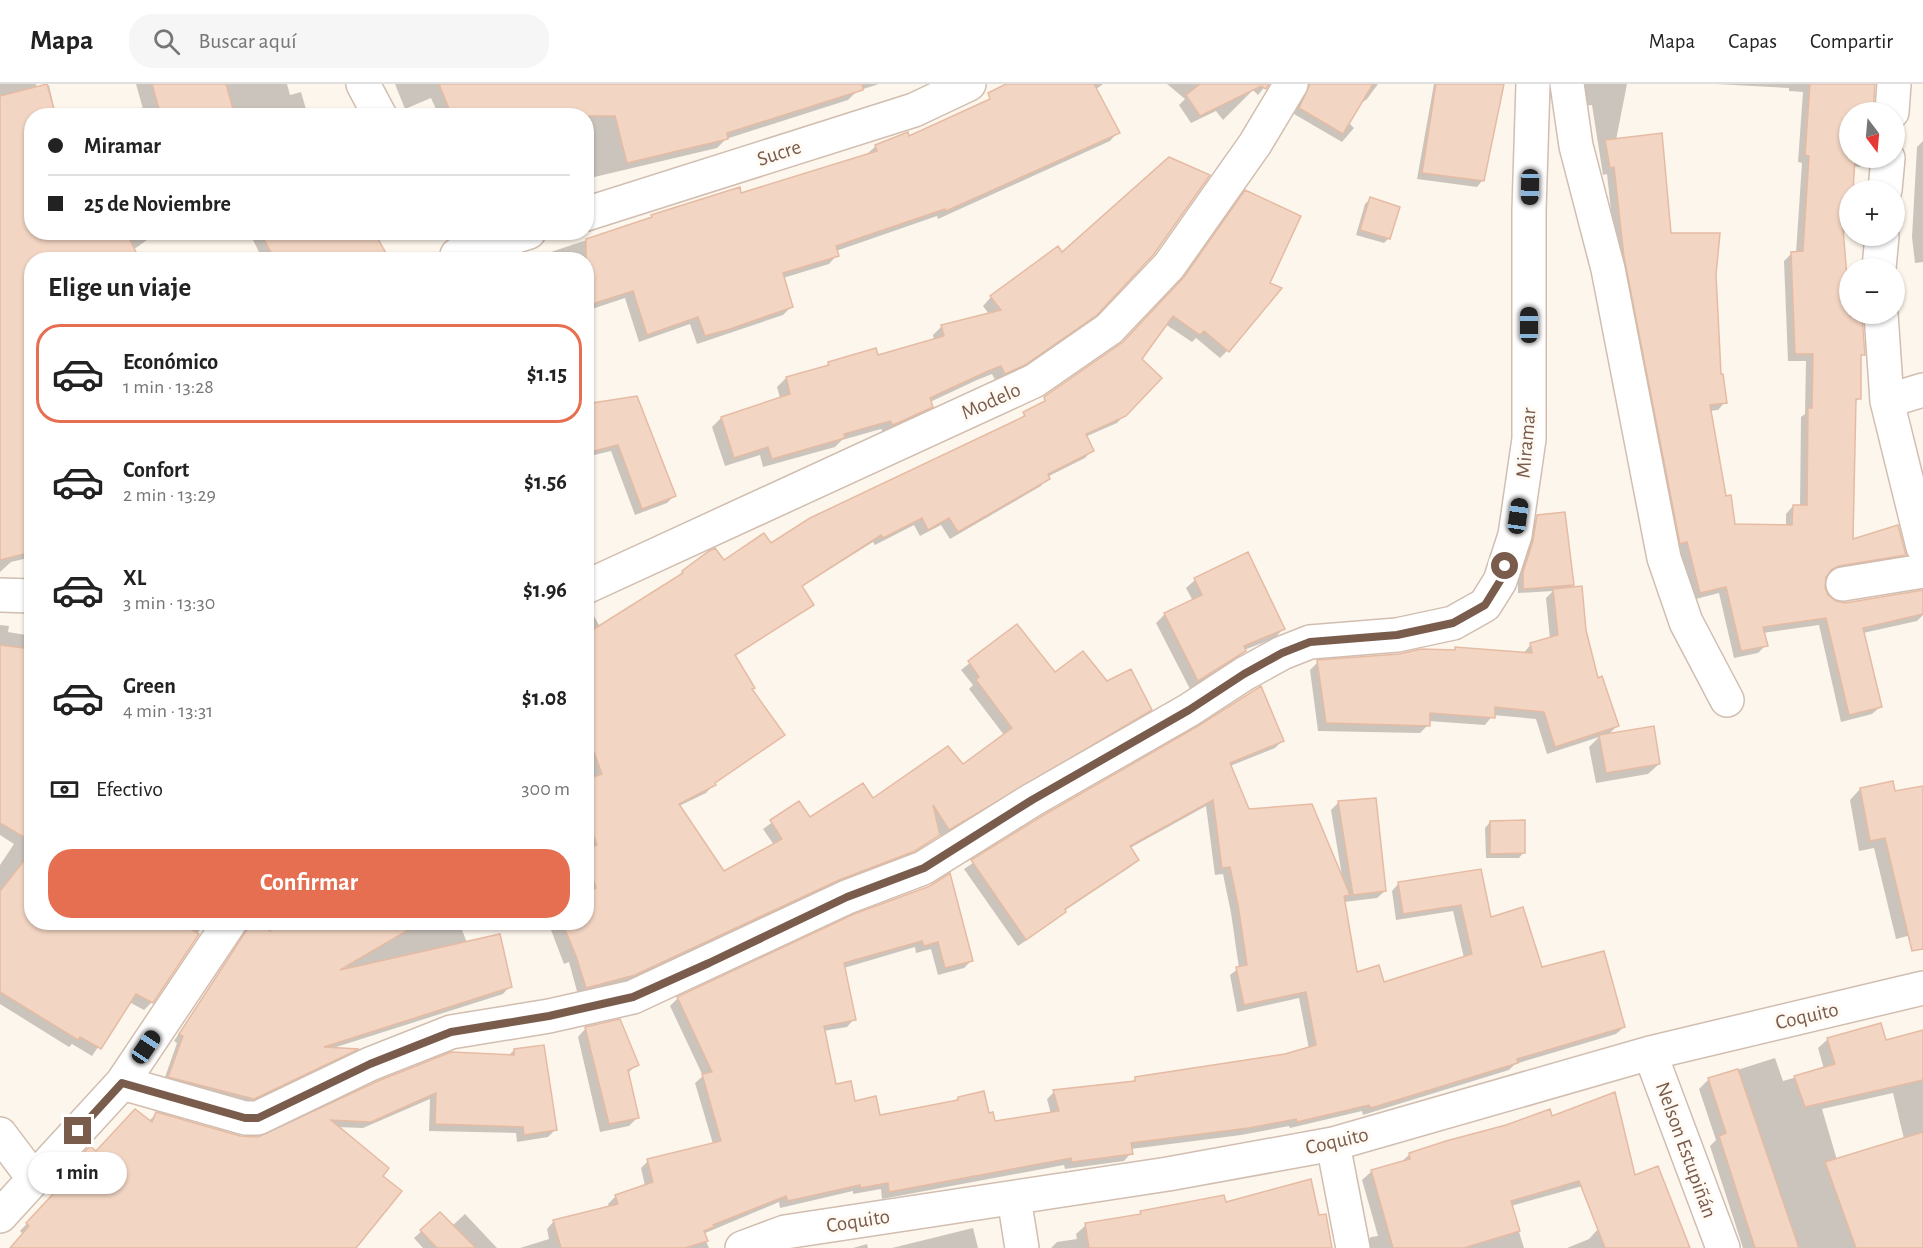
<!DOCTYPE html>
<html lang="es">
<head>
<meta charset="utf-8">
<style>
  body { margin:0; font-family:"Alegreya Sans",sans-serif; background:#f6f6f6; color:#222; height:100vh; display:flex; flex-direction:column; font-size:22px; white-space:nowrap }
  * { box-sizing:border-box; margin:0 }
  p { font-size:20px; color:#767676 }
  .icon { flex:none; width:33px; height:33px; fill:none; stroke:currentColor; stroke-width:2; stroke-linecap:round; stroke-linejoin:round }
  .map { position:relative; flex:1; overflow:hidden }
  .side { position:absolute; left:24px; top:168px; width:570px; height:678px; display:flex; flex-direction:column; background:#fff; border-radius:24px; box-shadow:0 2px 4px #0004 }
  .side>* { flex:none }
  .banner { position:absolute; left:24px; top:24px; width:570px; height:132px; border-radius:24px; box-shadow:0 2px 4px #0004; display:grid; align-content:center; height:132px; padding:0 24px; background:#fff }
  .needle { width:39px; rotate:164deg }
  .fabs { position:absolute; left:1839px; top:18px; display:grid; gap:12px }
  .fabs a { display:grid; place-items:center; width:66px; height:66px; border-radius:50%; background:#fff; box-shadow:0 2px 4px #0004; font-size:30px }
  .end { position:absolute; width:27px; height:27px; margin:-14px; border:8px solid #7a5c4d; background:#fff; box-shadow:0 0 0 3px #fff }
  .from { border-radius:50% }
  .bubble { position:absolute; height:42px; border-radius:21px; background:#fff; box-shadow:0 2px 4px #0004; font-size:20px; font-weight:600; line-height:42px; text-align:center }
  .car { position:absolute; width:18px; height:36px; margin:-18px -9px; border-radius:8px; box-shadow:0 0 4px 2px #0007; background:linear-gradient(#222 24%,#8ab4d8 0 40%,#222 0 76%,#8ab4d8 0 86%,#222 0) }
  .banner b { display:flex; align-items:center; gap:21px; height:57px; font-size:22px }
  .banner b+b { border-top:2px solid #e0e0e0 }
  .banner i { width:15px; height:15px; background:#222 }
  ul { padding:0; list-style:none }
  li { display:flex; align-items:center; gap:18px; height:99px; margin:0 12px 9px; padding:0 12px; border:3px solid transparent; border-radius:24px }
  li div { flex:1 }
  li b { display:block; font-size:22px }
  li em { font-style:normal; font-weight:600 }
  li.current { border-color:#e76f51 }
  li>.icon { width:54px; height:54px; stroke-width:1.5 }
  h2 { padding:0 24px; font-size:27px; line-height:72px }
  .pay { display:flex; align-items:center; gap:15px; height:66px; padding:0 24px; font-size:22px }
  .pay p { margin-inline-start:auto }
  .primary-button { display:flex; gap:12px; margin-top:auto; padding:12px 24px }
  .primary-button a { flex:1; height:69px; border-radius:24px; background:#e76f51; color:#fff; font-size:24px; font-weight:600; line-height:69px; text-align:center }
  header { display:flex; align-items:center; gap:36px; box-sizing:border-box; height:84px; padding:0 30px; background:#fff; border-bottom:2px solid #e0e0e0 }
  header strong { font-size:28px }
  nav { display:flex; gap:33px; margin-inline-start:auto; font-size:21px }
  .search { width:420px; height:54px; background:#f6f6f6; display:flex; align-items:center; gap:15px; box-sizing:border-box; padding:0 21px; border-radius:24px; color:#767676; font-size:22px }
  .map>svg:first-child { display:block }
</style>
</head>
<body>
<header>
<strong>Mapa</strong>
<div class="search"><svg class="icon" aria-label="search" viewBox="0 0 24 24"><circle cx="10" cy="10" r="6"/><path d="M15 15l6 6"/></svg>Buscar aquí</div>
<nav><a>Mapa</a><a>Capas</a><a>Compartir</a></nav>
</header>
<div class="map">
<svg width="1923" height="1164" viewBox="0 0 1923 1164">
  <rect width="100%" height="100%" fill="#fdf6ec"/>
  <!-- shadow -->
  <path fill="#0003" fill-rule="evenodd" d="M0,0H36L37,4L49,1L56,32H32V148H156L146,152L147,156L133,166L32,176V473L11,478L0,488Z
    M136,0H287L290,11L301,8L308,32H145Z
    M395,0H879L857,7L848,16L726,55L717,64L586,95V32H439L431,14L405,25Z
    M1036,0H1103L1095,6L1118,48L1110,57L938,135L937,132L836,167L837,171L829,180L783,194L791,223L783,231L697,260L690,240L639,258L625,214L586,227V176H527L739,105L740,111L867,70L876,62L908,54Z
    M1167,0H1267L1258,11L1253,6L1223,36L1216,27L1191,39L1179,21L1185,15Z
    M1301,0H1378L1367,15L1360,20L1348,38L1354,44L1342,58L1294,30L1305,8Z
    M1434,0H1485L1482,97L1477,103L1417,95Z
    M1576,0H1627L1616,56L1670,150L1714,191L1719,292L1725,318L1718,326L1709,327L1724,413L1734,442H1786V430L1793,422H1800L1801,333L1805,330L1806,277H1788L1784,177L1791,170L1796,169L1802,79L1798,78L1803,8L1789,7V4L1716,0H1875L1872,28H1850V74H1868L1860,83L1853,82L1849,144L1842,151L1849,234L1863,270L1859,274V314L1854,319L1851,457L1905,470L1897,478L1831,489L1825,491L1823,503L1828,513L1835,519L1923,522V531L1917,537L1863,549L1880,623L1872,630L1841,638L1819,541L1763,549L1766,561L1758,569L1734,574L1719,509L1692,516L1680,465L1673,467L1617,181L1607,90L1603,91L1592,21L1581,22Z
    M1923,57V178L1915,179L1912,153L1917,63Z
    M1246,108L1268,200L1279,205L1227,267L1220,274L1196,254L1192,258L1165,240L1140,275L1160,294L1117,339L1085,353L1092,366L1085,374L1047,393L1041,402L950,455L941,441L920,452L914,441L875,461L873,458L801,503L812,521L734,573L750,606L783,651L714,700L706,709L679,722L723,789L774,761L763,745L799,719L810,736L872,716L963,682L1004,651L969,605L973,601L961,586L1016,542L1055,590L1106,599L1150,625L1143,633L941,752L940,750L905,774L626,899L578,911L569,878L564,880L548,838H586V533L593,530L600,543L674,497L682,488L724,478L770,461L1016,337L1122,260L1177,202Z
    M1370,115L1389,154L1384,159L1356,151L1365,120Z
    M249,148H373L389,176H263Z
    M991,213L1096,230L1086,239L1014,289L996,298L992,290L977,296L930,318L931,323L922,332L884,349L881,345L842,356L835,363L763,383L760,371L725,382L712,343L721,334L780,314L777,303L786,294L824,284L829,279L877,273L934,256L933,251L942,242L989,230L983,222Z
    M612,316L674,412L667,419L635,431L611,367L586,373V321Z
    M1538,433L1573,501L1569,505L1584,547L1597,596L1617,642L1608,651L1659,680L1648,690L1596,699L1589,663L1599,653L1547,670L1536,635L1493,631L1485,641L1428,637V641L1420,649L1318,647L1310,586L1318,578L1453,568L1456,565L1523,570L1531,560L1550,555L1546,514L1553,507L1518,509V494L1532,438Z
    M1195,496L1283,545L1275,554L1244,566L1236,576L1190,605L1156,539L1165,530L1193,517L1186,504Z
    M0,541L9,542L8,548L32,552V838H205L152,918L144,926L129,918L92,972L72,960L69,963L0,920V781L14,760L0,751Z
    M1283,656L1275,664L1230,682L1248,726L1342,792L1331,726L1339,718L1385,807L1377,814L1344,818L1356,890L1383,900L1464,874L1453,827L1396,836L1392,807L1399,799L1479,787L1489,835L1542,885L1624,943L1616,950L1515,980L1509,986L1363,1031L1362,1027L1290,1044L1289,1042L1241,1051L1131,1065V1069L1124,1077L1065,1085L1064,1081L882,1115L881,1105L853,1110V1107L780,1124L779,1118L703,1150L709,1164H520L549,1155L547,1145L554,1137L609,1123L608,1120L616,1112L645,1102L641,1084L648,1077L713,1060L695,999L703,992L670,922L677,915L855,832L930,803L971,877L964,884L938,891L931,865L916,869L915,863L844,884L854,935L847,943L823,947L835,1002L854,1018L879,1033L954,1018L958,1014L988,1031L993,1038L1051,1030L1047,1015L1054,1008L1131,999L1135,995L1285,971L1309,965L1299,914L1237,928L1230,891L1239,884L1231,829L1223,790L1215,791L1206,722L1130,764L1137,776L1130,783L1064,827L1057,835L1018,862L964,785L1042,733Z
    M1923,703V848L1896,855L1874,764L1859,767L1850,716L1860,705L1894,709Z
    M1490,738L1524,768L1519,774H1486L1485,744Z
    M241,838H256L377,920L308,838H459L467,859L510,902L503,910L330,965L355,966L350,971L246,1021L163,999L177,959L174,957L239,857L243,848Z
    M586,944L637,980L627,990L638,1033L629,1042L600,1048L578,953Z
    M1923,948V1164H1743L1710,1062L1716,1056L1699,1005L1709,995L1775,974L1783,997L1824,985L1818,964L1828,955L1885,958ZM1893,1009L1904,1055L1837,1076L1822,1025Z
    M514,966L555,1046L548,1053L517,1058L516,1049L429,1047L430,1015L363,1044L337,1043L380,1092L354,1164H11L23,1150L20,1147L62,1102L59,1098L83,1071L96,1069L148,1038L156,1030L240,1054H259L508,972Z
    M1552,1034L1622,1091L1511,1122L1524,1164H1361L1371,1153L1378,1152L1362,1096L1372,1087L1400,1079L1410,1070Z
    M1225,1120L1317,1133L1331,1164H1051L1057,1158L1077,1155L1076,1150L1086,1141L1137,1132L1141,1129Z
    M440,1130L452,1142L465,1130L497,1164H423L414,1154Z
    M973,1144L978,1164H892Z
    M1598,1145L1689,1164H1567L1589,1155Z
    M867,1160L868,1164H853Z"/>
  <!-- building -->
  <path fill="#f3d5c3" stroke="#e6bba3" stroke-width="1.5" d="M47,0L56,32H32V148H126L140,176H32V468L0,476V12Z
    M152,0H226L235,32H161Z
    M439,0H862L863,6L727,49L728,55L627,79L615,32H452Z
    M1006,0H1094L1120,49L946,127L945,125L836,162L839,172L783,189L793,223L730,245L705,252L698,233L647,251L633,207L586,222V155L652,133L651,131L740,103L741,109L877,67L875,61L908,48L909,52L990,15L988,9Z
    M1200,0H1269L1266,5L1261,2L1200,32L1186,11Z
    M1310,0H1373L1343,50L1299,24Z
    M1436,0H1504L1484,97L1422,89Z
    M1810,0H1875L1873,28H1850V74H1869V76L1855,75L1853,106H1850V144H1843L1850,232H1862L1865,271H1861V315H1856L1853,455L1898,441L1906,471L1839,482L1832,485L1826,493L1825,504L1828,511L1836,517L1845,519L1923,506V530L1863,544L1882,623L1849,631L1826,534L1763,543L1768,562L1741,567L1726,503L1700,509L1687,458L1680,460L1624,173L1614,83L1610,84L1605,56L1662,49L1671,149H1720L1716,191L1721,290H1723L1727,319L1710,321L1726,412L1731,411L1735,440L1792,441L1793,421H1807L1808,324H1812L1813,270H1795L1791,168L1803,167L1809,72L1805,71Z
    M1169,73L1210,91L1154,170L1097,231L1025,281L1005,290L1001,282L988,287L930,314L933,323L893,341L890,337L844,350L845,354L772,375L768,363L734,374L721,333L790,310L786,293L829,281L828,278L876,264L878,271L944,252L941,241L1001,226L990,212L1058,162L1062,168Z
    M1245,106L1301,132L1270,199L1282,204L1229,268L1204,247L1200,251L1173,232L1142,275L1162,294L1126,332L1086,350L1094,367L1048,390L1050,395L958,448L949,434L928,446L922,434L883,454L881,451L802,502L814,521L735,571L755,604L752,605L785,651L715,699L716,701L679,720L724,787L782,755L770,736L799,717L810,733L863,699L873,714L948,662L963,680L1012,644L976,596L979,593L968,577L1017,540L1055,588L1083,567L1107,597L1131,585L1152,626L949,746L933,721L940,751L915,767L839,796L635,891L586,904L576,872L562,838H586V808L596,804L586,774V764L597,761L586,730V695L602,690L586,646V550L683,489L682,487L709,467L715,464L724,476L764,449L771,459L810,434L1025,332L1023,328L1045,317L1044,313L1123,258L1184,193Z
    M1370,113L1400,123L1390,155L1360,146Z
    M260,148H374L390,176H275Z
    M637,312L676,412L642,425L618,361L586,369V320Z
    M1565,428L1574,501L1523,505V488L1533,457L1537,431Z
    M1248,468L1285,545L1244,562L1246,567L1198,597L1164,529L1202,511L1194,494Z
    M1582,502L1586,546L1598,594L1602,592L1619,642L1555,663L1544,628L1495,623V634L1430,629V642L1326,639L1317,576L1399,570L1421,565L1455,566V563L1532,569L1530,559L1558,551L1553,505Z
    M0,561L32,565V758L0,739Z
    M1261,602L1284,657L1230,679L1249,725L1312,720L1350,811L1344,812L1357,888L1379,881L1384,898L1472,870L1461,821L1403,830L1398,798L1481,785L1491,833L1523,823L1542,883L1604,867L1625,943L1517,975L1518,979L1371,1024L1369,1021L1297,1038L1296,1035L1249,1044L1131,1059L1133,1070L1072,1078L1071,1074L889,1108L888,1099L860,1104V1101L788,1117L786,1112L713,1141L714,1143L704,1147L708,1157L685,1164H561L553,1136L618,1120L615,1111L653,1098L647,1075L721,1057L702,990L712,988L677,913L854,830L930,802L950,789L973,877L945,884L938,858L924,862L922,857L844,879L856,936L824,942L836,1000L851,997L855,1017L876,1012L880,1031L958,1016V1013L984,1007L989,1029L993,1028L995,1037L1059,1027L1053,1006L1135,997V993L1285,970L1316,961L1306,908L1244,921L1236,883L1247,881L1238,821L1230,783L1222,784L1213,716L1130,762L1139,776L1065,825L1066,828L1026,856L971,776L1042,732L1198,642Z
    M1654,642L1660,680L1606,689L1599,651Z
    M1893,697L1895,707L1923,702V865L1912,867L1885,754L1870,757L1860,704Z
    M1376,714L1386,807L1353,811L1338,717Z
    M1525,736V769L1490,770V737Z
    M32,767V838H179L199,850L153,919L136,910L101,965L80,953L78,956L0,908V807Z
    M252,838H259L270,847L279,838H422L340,886L500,850L512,903L324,963L359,965L254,1015L168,993L183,952L179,950Z
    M620,935L639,981L628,986L639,1034L609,1040L585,943Z
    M1881,939L1886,956L1923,946V996L1805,1023L1794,992L1835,980L1827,954Z
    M544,961L557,1046L524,1051L523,1043L435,1040L436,1009L371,1038L331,1036L389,1084L383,1092L402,1107L356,1164H10L29,1142L26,1139L68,1094L64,1090L90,1062L96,1067L135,1025L152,1038L156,1028L240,1052L258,1053L378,997L451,968L514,971V965Z
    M1738,985L1799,1164H1755L1719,1052L1726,1049L1708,994Z
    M1615,1008L1635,1091L1658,1082L1690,1164H1605L1579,1097L1511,1117L1520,1147L1464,1164H1393L1371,1086L1410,1075L1409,1069L1446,1057L1506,1041L1550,1025L1552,1032Z
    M1923,1048V1164H1856L1825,1078Z
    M1311,1095L1319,1131L1326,1130L1332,1164H1089L1085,1139L1141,1130L1140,1127L1224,1111L1226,1118Z
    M440,1128L476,1164H437L420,1146Z"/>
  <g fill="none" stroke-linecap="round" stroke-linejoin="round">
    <defs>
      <path id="street" d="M363,0L380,32
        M1567,0L1576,62L1608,185L1664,474L1686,538L1727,616
        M1892,28L1894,0
        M1885,106L1888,74
        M586,130L914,26L969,0
        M457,171L529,148
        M1879,184L1882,152
        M1881,230L1887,317L1923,463
        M1887,317L1923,306
        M1843,500L1923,487
        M586,503L1034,297L1109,245L1169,182L1255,60L1291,0
        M0,511L32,512
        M1650,969L1723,1164
        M122,999L245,1034H258L370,980L451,948L549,932L633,913L847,813L923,784L1032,716L1189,626L1244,590L1282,569L1310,558L1397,551L1453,539L1485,521L1500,497L1515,451L1529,355V126L1533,0
        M0,1050L34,1095
        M1333,1060L1353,1164
        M1014,1114L1022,1164
        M0,1132L122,999L230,838
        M742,1164L785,1148L1168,1090L1333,1060L1650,969L1923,904"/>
    </defs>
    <!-- street casing -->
    <use href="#street" stroke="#d1beb0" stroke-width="36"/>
    <!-- street -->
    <use href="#street" stroke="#fff" stroke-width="33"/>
  </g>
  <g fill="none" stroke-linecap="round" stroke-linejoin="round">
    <!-- route -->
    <path stroke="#7a5c4d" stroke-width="8" d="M78,1047L122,999L245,1034H258L370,980L451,948L549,932L633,913L709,879L847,813L924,784L1032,716L1189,626L1244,590L1282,569L1310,558L1397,551L1453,539L1485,521L1500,497L1505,482"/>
  </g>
  <g text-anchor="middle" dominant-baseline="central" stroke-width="6" stroke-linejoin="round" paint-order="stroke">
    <!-- street labels -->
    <g font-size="21" fill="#7a5c4d" stroke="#fffaf3">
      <text transform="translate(779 69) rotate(-18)">Sucre</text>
      <text transform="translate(991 317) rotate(-24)">Modelo</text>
      <text transform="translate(1526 359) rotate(-85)">Miramar</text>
      <text transform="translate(1807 932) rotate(-13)">Coquito</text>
      <text transform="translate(1337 1057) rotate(-13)">Coquito</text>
      <text transform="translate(1686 1066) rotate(70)">Nelson Estupiñán</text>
      <text transform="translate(858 1137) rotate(-9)">Coquito</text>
    </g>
  </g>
</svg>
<div class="fabs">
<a><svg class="needle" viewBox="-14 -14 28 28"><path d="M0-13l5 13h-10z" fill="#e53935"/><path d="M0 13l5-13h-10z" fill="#767676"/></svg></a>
<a>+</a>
<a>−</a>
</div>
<i class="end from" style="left:1505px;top:482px"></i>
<i class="end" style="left:78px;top:1047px"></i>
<div class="bubble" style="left:28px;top:1068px;width:99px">1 min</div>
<i class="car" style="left:1530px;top:103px;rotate:181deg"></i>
<i class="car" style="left:1529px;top:241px;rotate:0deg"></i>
<i class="car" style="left:1518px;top:432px;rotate:8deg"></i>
<i class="car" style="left:146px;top:963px;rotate:34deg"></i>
<div class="banner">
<b><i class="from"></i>Miramar</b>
<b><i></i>25 de Noviembre</b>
</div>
<section class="side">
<h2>Elige un viaje</h2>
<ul>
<li class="current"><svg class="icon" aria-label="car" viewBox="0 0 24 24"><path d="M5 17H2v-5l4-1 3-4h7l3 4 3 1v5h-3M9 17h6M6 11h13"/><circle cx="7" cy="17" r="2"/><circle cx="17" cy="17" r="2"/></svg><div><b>Económico</b><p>1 min · 13:28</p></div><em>$1.15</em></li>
<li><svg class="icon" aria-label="car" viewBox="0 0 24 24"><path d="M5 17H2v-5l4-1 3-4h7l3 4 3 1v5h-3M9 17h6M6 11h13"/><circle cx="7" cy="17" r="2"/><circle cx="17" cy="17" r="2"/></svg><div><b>Confort</b><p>2 min · 13:29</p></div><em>$1.56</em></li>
<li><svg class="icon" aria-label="car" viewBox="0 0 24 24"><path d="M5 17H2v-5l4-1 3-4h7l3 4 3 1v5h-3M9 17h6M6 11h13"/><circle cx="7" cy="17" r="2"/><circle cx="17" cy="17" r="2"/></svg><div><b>XL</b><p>3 min · 13:30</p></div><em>$1.96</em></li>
<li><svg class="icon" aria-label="car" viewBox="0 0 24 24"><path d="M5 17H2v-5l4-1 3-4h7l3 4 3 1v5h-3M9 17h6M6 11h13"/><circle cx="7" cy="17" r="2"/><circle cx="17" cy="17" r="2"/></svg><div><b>Green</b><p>4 min · 13:31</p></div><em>$1.08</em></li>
</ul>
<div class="pay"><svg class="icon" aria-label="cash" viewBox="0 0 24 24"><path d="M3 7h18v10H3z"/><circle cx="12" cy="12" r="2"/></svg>Efectivo<p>300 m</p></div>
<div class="primary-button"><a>Confirmar</a></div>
</section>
</div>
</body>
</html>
